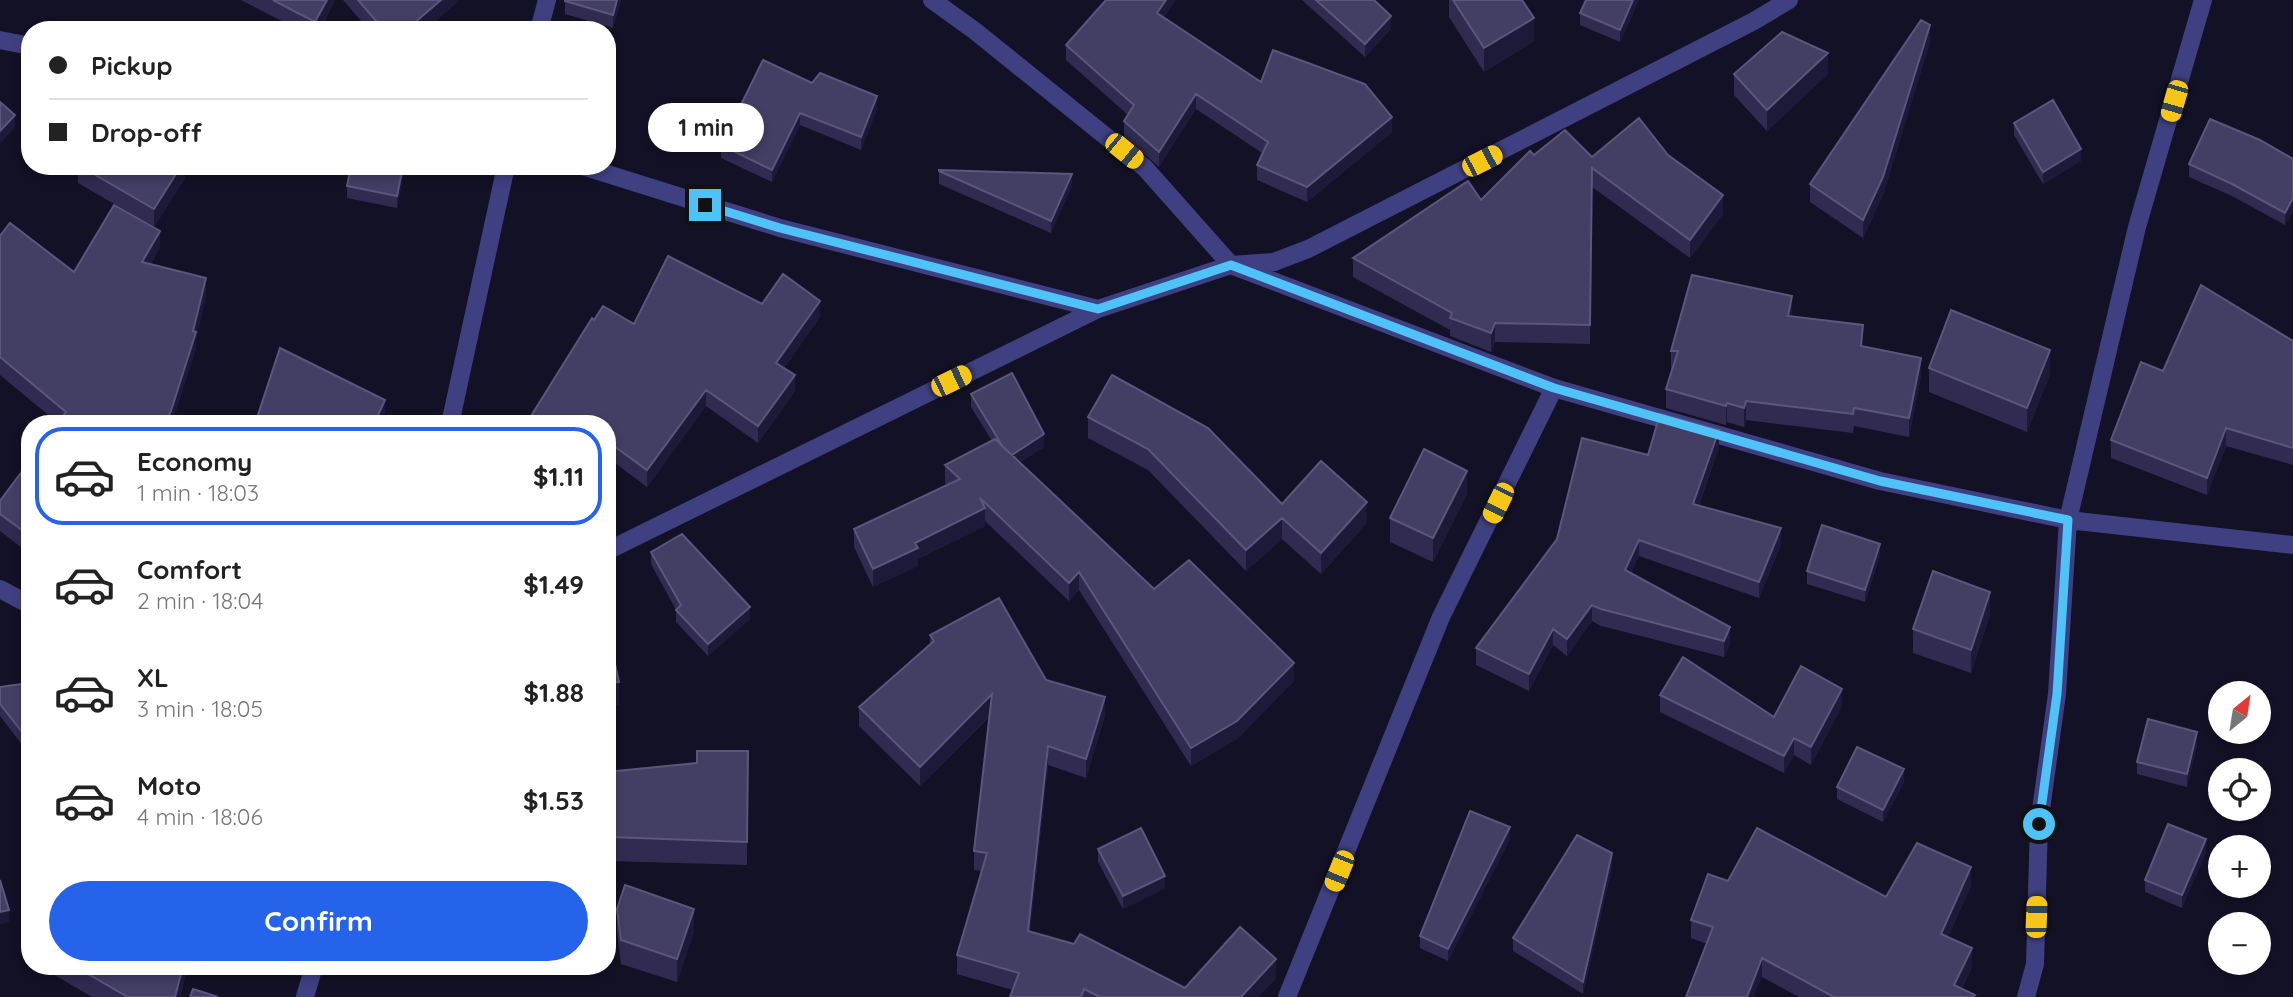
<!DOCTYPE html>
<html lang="en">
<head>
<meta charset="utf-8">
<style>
  body { margin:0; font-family:Quicksand,sans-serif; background:#f2f2f2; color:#222; height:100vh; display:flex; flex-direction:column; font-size:26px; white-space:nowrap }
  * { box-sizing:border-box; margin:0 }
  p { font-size:23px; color:#767676 }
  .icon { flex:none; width:38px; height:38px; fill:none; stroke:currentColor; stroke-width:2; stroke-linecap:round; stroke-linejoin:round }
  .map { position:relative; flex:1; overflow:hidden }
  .side { position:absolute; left:21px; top:415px; width:595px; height:560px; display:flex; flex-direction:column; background:#fff; border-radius:28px; box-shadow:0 4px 10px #0003 }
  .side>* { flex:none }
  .banner { position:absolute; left:21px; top:21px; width:595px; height:154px; border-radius:28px; box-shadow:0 4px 10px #0003; display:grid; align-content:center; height:154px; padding:0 28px; background:#fff }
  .needle { width:46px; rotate:30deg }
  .fabs { position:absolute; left:2208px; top:681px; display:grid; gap:14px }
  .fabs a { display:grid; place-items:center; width:63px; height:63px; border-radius:50%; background:#fff; box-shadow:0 4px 10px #0003; font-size:35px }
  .end { position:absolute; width:32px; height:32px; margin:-16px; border:9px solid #4fc3f7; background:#111; box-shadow:0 0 0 4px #111 }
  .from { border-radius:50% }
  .bubble { position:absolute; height:49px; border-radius:24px; background:#fff; box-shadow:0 4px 10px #0003; font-size:23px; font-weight:800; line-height:49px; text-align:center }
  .car { position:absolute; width:21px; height:42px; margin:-21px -10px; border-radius:9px; box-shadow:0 0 5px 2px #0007; background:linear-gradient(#f5c518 24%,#345 0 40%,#f5c518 0 76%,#345 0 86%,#f5c518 0) }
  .banner b { display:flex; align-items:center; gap:24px; height:66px; font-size:26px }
  .banner b+b { border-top:2px solid #e0e0e0 }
  .banner i { width:18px; height:18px; background:#222 }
  ul { padding:12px 0 0; list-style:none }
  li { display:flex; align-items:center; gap:21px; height:98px; margin:0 14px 10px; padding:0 14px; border:4px solid transparent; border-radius:28px }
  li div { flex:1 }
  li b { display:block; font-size:26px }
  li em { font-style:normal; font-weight:800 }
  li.current { border-color:#2563eb }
  li>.icon { width:63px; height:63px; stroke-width:1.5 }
  .button { display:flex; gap:14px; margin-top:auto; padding:14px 28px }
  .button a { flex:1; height:80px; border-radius:42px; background:#2563eb; color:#fff; font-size:28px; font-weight:800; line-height:80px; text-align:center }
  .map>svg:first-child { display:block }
</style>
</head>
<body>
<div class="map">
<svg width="2293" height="997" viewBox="0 0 2293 997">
  <rect width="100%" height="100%" fill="#131125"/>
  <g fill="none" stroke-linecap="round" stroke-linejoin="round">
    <!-- minor -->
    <path stroke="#3f4081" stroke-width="18" d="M932,0L975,31L1145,168L1231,265L1554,388L1880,481L2068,520L2293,545
      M539,30L547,0
      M0,40L30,46
      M582,166L780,228L1098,309
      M450,424L506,166
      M607,551L1098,309L1231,265L1274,262L1308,249L1754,21L1789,0
      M0,589L30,605
      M305,997L314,966
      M1287,997L1441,617L1554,388
      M2026,997L2035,964L2039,824L2057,694L2068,520L2137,227L2203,0"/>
  </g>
  <!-- wall -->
  <path fill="#312b52" d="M241,0H335L320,30H299Z
    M343,0H457L455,4L425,30H369Z
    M565,0H621L613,28L565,14Z
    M1302,0H1374L1391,29L1365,57Z
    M1449,0H1522L1534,41L1484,72L1449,17Z
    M1639,0L1620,42L1580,25V13Z
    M1164,17L1261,82L1392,132L1307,202L1257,180V165L1262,153L1196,109L1159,167L1124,136V121L1128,115L1066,60V45Z
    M1930,42L1883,195L1863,238L1810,202V184Z
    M1734,74H1828L1767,131L1734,95Z
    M812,83L877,109L861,150L800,125L772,182L721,158V145Z
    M2014,123L2081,161L2043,184L2014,135Z
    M1534,155L1592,157L1668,155L1723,214L1690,258L1592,187L1590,344L1495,342L1491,352L1450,336V330L1353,277V258L1481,200Z
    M2293,159V211L2285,225L2232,196L2189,177V164Z
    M78,166H185V178L154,227L78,183Z
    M405,166L397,208L347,198V186Z
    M939,170L1072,186L1051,233L939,184Z
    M0,236L74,272L160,248L150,265L206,295L196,339V349L58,423L0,375Z
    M762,304L820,317L784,368L795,391L758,443L706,406L647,487L607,457V424L594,320L634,324Z
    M1792,317L1863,347L1921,376L1909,437L1854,426L1853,433L1746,420L1744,427L1727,422L1726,425L1666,408V389L1672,370H1671V351Z
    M2293,341V465L2226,446L2207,495L2111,458V440L2163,371Z
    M1929,368L2050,374L2027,432L1929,392Z
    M971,394L1044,447L1020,462L1154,589L1294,681L1237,739L1191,766L1079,590L1069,601L985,521V526L918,559V566L873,587L854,547V529L947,485L945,483V465L992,441L971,407Z
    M1088,417L1282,504L1367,523L1321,574L1282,539L1246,571L1148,470L1088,438Z
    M1719,447L1699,505L1781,545L1759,598L1639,556L1631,573L1730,644L1724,657L1601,626L1592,621L1567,656L1553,645L1529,691L1476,665V648L1648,455Z
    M30,463V554L0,531V501Z
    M1467,494L1433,562L1390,542V518Z
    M651,552L750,619L708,656L676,622V610L651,564Z
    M1880,556L1865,602L1807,584V571Z
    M1990,615L1971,673L1913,653V629Z
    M930,635L1046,680L1105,716L1086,778L1048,765L1030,931L1185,988L1276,978L1258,997H1010L1013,990L957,974V955L982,871L974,870V851L990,716L920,786L859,726V707L930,645Z
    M30,683V755L0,716V687Z
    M1660,695L1774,717L1842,706L1811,765L1794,755L1784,773L1660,712Z
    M2197,745L2187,787L2137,774V762Z
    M748,751L747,865L610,861L607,832V772L697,763Z
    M1904,782L1883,822L1837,799V787Z
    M1510,839L1448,961L1420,948V936Z
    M1098,849L1165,888L1123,909L1098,862Z
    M2206,852L2182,908L2145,892V880Z
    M1612,866L1583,994L1513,951V938Z
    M1728,881L1886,897L1971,886L1948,937L1972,967L1962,988L1975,997H1799L1762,977L1707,944L1691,938V920Z
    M617,909L694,932L677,982L621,964L617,932Z
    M39,966H188L180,997H92Z"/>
  <!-- shaded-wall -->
  <path fill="#1d1938" d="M327,0H335L320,30H315V22Z
    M441,0H457L455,4L425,30H406Z
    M617,0H621L613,28V15Z
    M1166,0H1176L1157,28V13Z
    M1633,0H1639L1620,42V30Z
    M1391,16V29L1365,57V44Z
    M1534,18V41L1484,72V48Z
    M1930,25V42L1883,195L1863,238V220Z
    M1828,53V74L1767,131V110Z
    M1196,94V109L1159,167V152Z
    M877,96V109L861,150V137Z
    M800,113V125L772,182V170Z
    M15,115V127L0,144V131Z
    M1392,117V132L1307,202V187Z
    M2081,149V161L2043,184V172Z
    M181,166H185V178L154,227V209Z
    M403,166H405L397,208V196Z
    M1072,174V186L1051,233V221Z
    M1723,195V214L1690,258V240Z
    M2293,198V211L2285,225V213Z
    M160,231V248L142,280V262Z
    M206,278V295L196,339V349L172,424H165L193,331Z
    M1792,296V315L1788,335V316Z
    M820,301V317L776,379V363Z
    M1495,323V342L1491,352V333Z
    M2050,350V374L2027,432V408Z
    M1921,358V376L1909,437V418Z
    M795,375V391L758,443V426Z
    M706,390V406L647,487V470Z
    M385,400V421L384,424H374Z
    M1746,401V420L1744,427V408Z
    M1727,403V422L1726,425V406Z
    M2226,428V446L2207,495V478Z
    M1719,430V447L1693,520V504Z
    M1044,434V447L1009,469V457Z
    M1467,471V494L1433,562V538Z
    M1367,502V523L1321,574V553Z
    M985,508V526L918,559V566L873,587V569L915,543Z
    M1282,518V539L1246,571V550Z
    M1781,528V545L1759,598V582Z
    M1639,540V556L1625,586V570Z
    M1880,544V556L1865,602V590Z
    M1079,572V590L1069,601V583Z
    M1990,592V615L1971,673V650Z
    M1592,605V621L1567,656V639Z
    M750,607V619L708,656V644Z
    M1730,627V644L1724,657V641Z
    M1553,629V645L1529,691V674Z
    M1294,663V681L1237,739L1191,766V748Z
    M619,682V705L607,707V684Z
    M1842,689V706L1811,765V747Z
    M992,694V713L920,786V767Z
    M1105,697V716L1086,778V759Z
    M2197,732V745L2187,787V774Z
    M1794,738V755L1784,773V756Z
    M1048,746V765L1028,950V931Z
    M1904,769V782L1883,822V810Z
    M1510,827V839L1448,961V949Z
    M2206,839V852L2182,908V895Z
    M1612,853V866L1583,994V982Z
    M1971,867V886L1941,953V934Z
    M1165,876V888L1123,909V896Z
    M694,909V932L677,982V959Z
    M9,910V922L0,925V912Z
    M1972,948V967L1957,997L1954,985Z
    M1762,958V977L1754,997H1747Z
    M1276,959V978L1258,997H1241Z
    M183,966H188L180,997H175Z"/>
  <!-- building -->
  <path fill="#433e64" stroke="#5b567c" stroke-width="2" d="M273,0H327L315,22Z
    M358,0H441L406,30H384Z
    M565,0H617L613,15L565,1Z
    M1106,0H1166L1157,13L1261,82L1273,50L1365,84L1392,117L1307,187L1257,165L1268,142L1196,94L1159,152L1124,121L1134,105L1066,45Z
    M1316,0H1374L1391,16L1365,44Z
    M1453,0H1522L1534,18L1484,48Z
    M1586,0H1633L1620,30L1580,13Z
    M1921,20L1930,25L1883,177L1863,220L1810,184Z
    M1782,32L1828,53L1767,110L1734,74Z
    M763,60L812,83L820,73L877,96L861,137L800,113L772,170L721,145Z
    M2053,100L2081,149L2043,172L2014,123Z
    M0,102L15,115L0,131Z
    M1639,118L1668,155L1723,195L1690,240L1592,168L1590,325L1495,323L1491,333L1450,318L1452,313L1353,258L1468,181L1481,200L1530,151L1534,155L1565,130L1592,157Z
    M2210,119L2260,140L2293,159V198L2285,213L2232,184L2189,164Z
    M80,166H181L154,209Z
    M351,166H403L397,196L347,186Z
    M939,170L1072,174L1051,221L939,171Z
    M114,205L160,231L142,262L206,278L193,331L196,332L171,411L165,424H57L66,412L0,357V236L10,223L74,272Z
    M668,256L762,304L783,274L820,301L776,363L795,375L758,426L706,390L647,470L607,441V424H526L592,318L594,320L603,306L634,324Z
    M1692,275L1792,296L1788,316L1863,325L1861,346L1921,358L1909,418L1854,408L1853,414L1746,401L1744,408L1727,403L1726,406L1666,389L1678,351H1671Z
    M2201,285L2293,341V448L2226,428L2207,478L2111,440L2141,362L2163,371Z
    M1951,310L2050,350L2027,408L1929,368Z
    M280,348L385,400L374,424H255Z
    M1012,373L1044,434L1012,455L1003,447L971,394Z
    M1112,375L1208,428L1282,504L1321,461L1367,502L1321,553L1282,518L1246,550L1148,449L1088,417Z
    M1660,414L1719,430L1693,504L1781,528L1759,582L1639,540L1625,570L1730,627L1724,641L1601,609L1592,605L1567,639L1553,629L1529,674L1476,648L1557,539L1582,438L1648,455Z
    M995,439L1154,589L1189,560L1294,663L1237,721L1191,748L1079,572L1069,583L980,498L985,508L915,543L918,548L873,569L854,529L960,479L945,465Z
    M1424,449L1467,471L1433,538L1390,518Z
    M29,462L30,463V536L0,514V501Z
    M1822,525L1880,544L1865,590L1807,571Z
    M682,534L750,607L708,644L676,610L681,605L651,552Z
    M1933,571L1990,592L1971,650L1913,629Z
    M999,598L1046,680L1105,697L1086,759L1048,746L1028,931L1074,944L1080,934L1185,988L1240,927L1276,959L1241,997H1100L1084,989L1081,997H1010L1019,973L957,955L987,853L974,851L992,694L920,767L859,707L934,641L930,635Z
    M607,637H609L619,682L607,684Z
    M1683,657L1774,717L1801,666L1842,689L1811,747L1794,738L1784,756L1660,695Z
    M30,683V742L0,704V687Z
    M2148,719L2197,732L2187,774L2137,762Z
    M1857,747L1904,769L1883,810L1837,787Z
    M697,751H748L747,842L610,837L607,808V772L697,763Z
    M1470,811L1510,827L1448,949L1420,936Z
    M2168,824L2206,839L2182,895L2145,880Z
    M1141,828L1165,876L1123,896L1098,849Z
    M1757,828L1886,897L1917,843L1971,867L1941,934L1972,948L1954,985L1975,995L1973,997H1834L1762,958L1747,997H1686L1713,927L1691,920L1708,874L1728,881Z
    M1577,835L1612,853L1583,982L1513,938Z
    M0,880L9,910L0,912Z
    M625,885L694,909L677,959L621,940L617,909Z
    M74,966H183L175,997H128Z
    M193,989L218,997H190Z"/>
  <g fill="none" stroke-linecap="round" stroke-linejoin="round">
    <!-- route -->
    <path stroke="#4fc3f7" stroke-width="9" d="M705,205L780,228L1098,309L1231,265L1554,388L1880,481L2068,520L2057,694L2039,824"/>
  </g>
</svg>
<div class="fabs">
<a><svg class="needle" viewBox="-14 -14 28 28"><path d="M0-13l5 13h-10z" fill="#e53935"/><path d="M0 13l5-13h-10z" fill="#767676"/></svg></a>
<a><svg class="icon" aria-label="locate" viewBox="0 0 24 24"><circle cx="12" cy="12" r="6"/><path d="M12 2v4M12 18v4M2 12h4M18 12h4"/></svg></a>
<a>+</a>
<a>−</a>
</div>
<i class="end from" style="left:2039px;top:824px"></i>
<i class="end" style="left:705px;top:205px"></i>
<div class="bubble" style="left:648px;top:103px;width:116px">1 min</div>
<i class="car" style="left:2174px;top:101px;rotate:196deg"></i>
<i class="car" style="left:1124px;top:151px;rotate:129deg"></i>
<i class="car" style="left:1482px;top:161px;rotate:63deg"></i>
<i class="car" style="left:951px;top:381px;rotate:64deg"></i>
<i class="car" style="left:1498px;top:503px;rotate:206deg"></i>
<i class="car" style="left:1339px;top:871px;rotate:202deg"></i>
<i class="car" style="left:2036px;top:917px;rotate:2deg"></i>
<div class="banner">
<b><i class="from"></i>Pickup</b>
<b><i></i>Drop-off</b>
</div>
<section class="side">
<ul>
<li class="current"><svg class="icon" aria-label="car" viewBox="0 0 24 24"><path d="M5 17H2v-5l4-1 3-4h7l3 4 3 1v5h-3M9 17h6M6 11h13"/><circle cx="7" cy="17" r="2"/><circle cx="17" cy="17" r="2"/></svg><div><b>Economy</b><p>1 min · 18:03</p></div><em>$1.11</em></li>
<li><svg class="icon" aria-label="car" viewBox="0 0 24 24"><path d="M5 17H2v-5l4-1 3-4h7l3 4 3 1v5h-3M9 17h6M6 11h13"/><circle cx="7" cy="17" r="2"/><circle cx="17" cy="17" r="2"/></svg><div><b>Comfort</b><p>2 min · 18:04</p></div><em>$1.49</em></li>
<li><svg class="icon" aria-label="car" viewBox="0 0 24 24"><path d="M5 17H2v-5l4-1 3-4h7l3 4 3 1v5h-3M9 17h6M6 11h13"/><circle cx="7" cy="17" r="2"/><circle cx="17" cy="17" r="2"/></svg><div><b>XL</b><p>3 min · 18:05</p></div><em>$1.88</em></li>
<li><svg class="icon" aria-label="car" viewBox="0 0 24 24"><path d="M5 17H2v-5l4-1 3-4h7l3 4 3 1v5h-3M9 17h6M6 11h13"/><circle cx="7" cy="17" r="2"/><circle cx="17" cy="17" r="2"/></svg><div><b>Moto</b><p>4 min · 18:06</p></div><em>$1.53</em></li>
</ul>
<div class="button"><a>Confirm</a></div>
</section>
</div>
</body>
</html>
